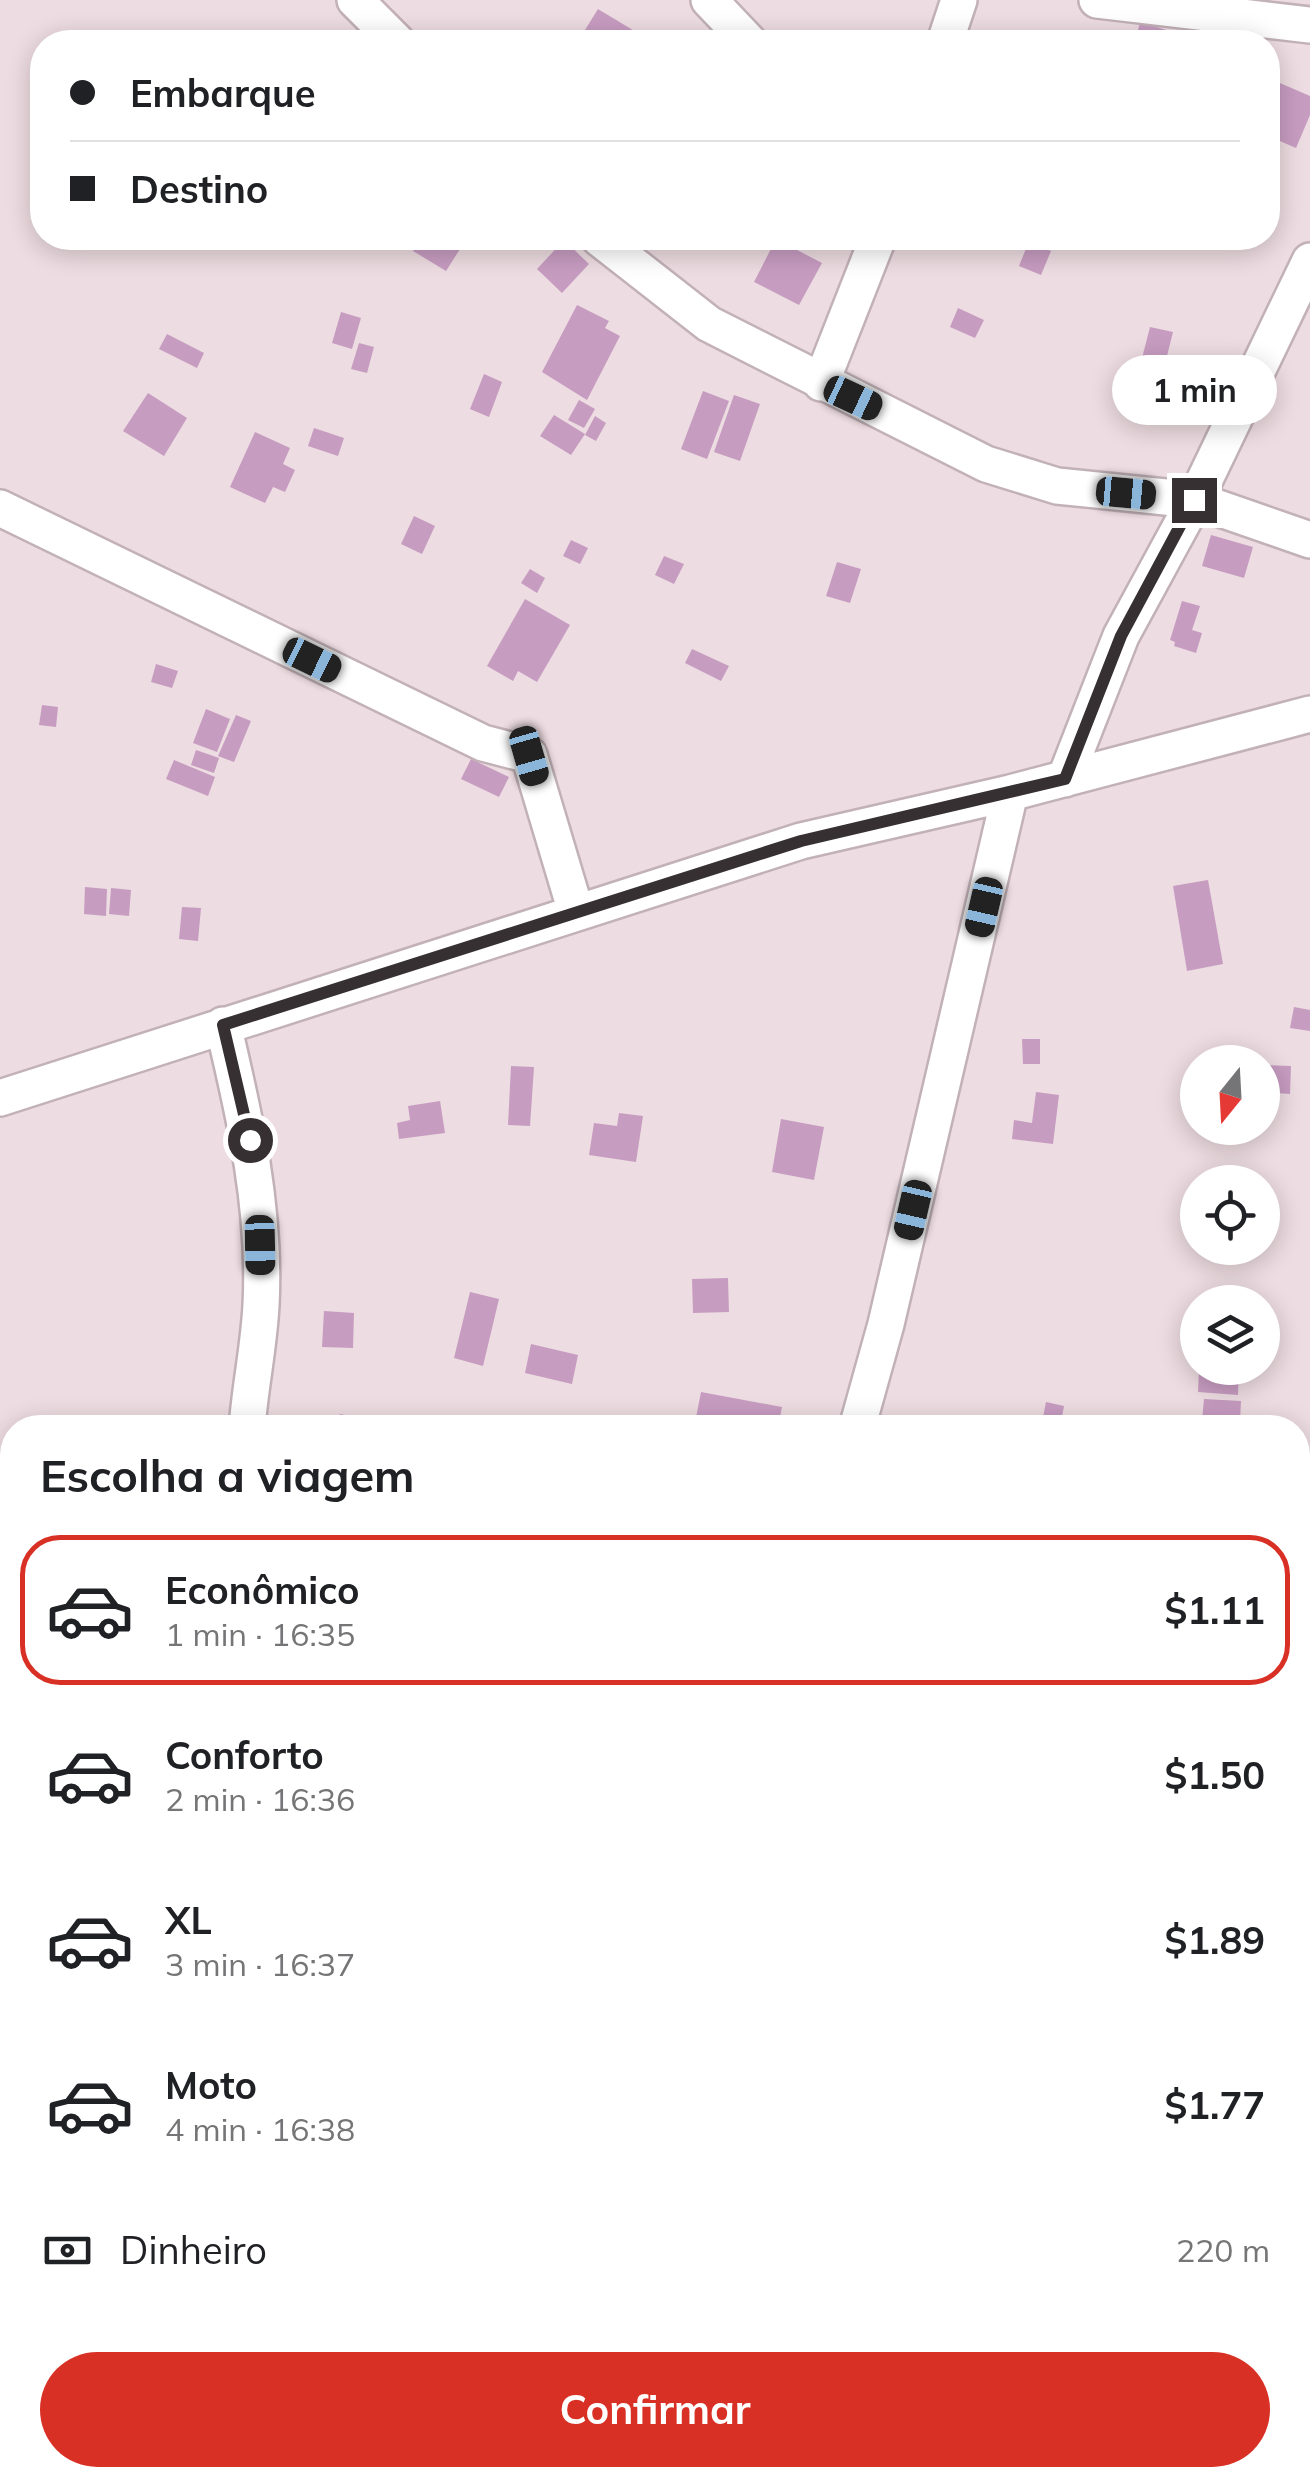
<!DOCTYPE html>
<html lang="pt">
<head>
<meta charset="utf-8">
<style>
  body { margin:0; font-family:Mulish,sans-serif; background:#f6f6f6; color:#202124; height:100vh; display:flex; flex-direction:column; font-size:38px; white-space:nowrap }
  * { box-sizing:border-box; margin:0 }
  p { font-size:32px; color:#757577 }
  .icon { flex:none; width:55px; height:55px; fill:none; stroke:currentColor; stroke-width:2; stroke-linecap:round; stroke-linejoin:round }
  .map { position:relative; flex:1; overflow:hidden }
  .sheet { position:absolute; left:0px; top:1415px; width:1310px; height:1072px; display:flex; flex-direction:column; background:#fff; border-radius:40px 40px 0 0; box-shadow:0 5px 25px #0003 }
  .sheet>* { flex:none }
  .banner { position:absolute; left:30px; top:30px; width:1250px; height:220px; border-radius:40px; box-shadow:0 5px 25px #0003; display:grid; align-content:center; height:220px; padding:0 40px; background:#fff }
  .needle { width:65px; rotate:198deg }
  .buttons { position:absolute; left:1180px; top:1045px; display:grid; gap:20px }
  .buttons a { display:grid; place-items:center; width:100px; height:100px; border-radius:50%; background:#fff; box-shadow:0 5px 25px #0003; font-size:50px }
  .end { position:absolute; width:45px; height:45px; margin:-22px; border:12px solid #363032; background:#fff; box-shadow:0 0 0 5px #fff }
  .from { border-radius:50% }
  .bubble { position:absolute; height:70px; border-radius:35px; background:#fff; box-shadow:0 5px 25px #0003; font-size:32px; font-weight:700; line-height:70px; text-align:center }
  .car { position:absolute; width:30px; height:60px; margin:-30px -15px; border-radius:12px; box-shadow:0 0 8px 2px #0007; background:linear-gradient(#222 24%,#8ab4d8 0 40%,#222 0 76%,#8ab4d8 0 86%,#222 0) }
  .banner b { display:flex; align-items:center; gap:35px; height:95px; font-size:38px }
  .banner b+b { border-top:2px solid #e0e0e0 }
  .banner i { width:25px; height:25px; background:#202124 }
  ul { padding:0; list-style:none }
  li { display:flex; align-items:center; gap:30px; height:150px; margin:0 20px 15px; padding:0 20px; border:5px solid transparent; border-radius:40px }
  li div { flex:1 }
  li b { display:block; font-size:38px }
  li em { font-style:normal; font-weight:700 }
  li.active { border-color:#d93025 }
  li>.icon { width:90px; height:90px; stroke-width:1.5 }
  h2 { padding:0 40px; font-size:45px; line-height:120px }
  .pay { display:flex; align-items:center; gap:25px; height:110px; padding:0 40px; font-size:38px }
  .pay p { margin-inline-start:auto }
  .primary-button { display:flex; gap:20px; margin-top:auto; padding:20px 40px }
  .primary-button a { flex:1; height:115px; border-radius:60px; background:#d93025; color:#fff; font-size:40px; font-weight:700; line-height:115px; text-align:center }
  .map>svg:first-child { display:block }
</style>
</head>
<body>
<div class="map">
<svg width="1310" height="2486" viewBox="0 0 1310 2486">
  <rect width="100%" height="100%" fill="#eddce1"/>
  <!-- building -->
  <path fill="#c79cc1" d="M598,9L641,35L636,42H608L585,30Z
    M1140,22L1183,35L1181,42H1135Z
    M1192,36L1214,41V42H1191Z
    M1268,78L1310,96V115L1296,148L1268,136Z
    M421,238H467L446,271L413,251Z
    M776,239L822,263L799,305L754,282Z
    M564,240L589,264L562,293L537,269Z
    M1029,241L1051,251L1041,275L1019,266Z
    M577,305L609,321L605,328L620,336L587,400L542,372Z
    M958,308L984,320L975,338L950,327Z
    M341,312L361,318L352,349L332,343Z
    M1150,327L1173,332L1167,356L1185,360L1184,370L1166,365L1164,372L1140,366Z
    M167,334L204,353L197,368L159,349Z
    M359,343L374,347L367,373L351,369Z
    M484,374L502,382L489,417L470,409Z
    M703,391L729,401L707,459L681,449Z
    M148,393L187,418L164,456L123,431Z
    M734,395L760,404L740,461L714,452Z
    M579,400L595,409L584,428L568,420Z
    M554,415L585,434L571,455L540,436Z
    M595,416L606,423L596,441L585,435Z
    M314,428L344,438L338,456L308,446Z
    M255,432L290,448L283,464L295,470L285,492L273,487L265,503L230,487Z
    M414,516L435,526L422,554L401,544Z
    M1211,535L1253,547L1244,578L1202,566Z
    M571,540L588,548L580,564L563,556Z
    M664,556L684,564L674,584L655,575Z
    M837,562L861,569L850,603L826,596Z
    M530,569L545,578L537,593L521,583Z
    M525,599L570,625L537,682L518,671L513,681L487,666Z
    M1182,601L1200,606L1192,630L1202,633L1196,653L1174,646L1175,642L1170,640Z
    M692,649L729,666L721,681L685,663Z
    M156,664L178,671L172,688L151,682Z
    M42,705L58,707L56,727L39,725Z
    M206,709L230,719L217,752L193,743Z
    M236,715L251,721L234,762L218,756Z
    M196,750L219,758L214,773L191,765Z
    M471,759L509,777L499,797L461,779Z
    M174,760L215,777L208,796L166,779Z
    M1208,880L1223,964L1187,971L1173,886Z
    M85,887L107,889L106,916L84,914Z
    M111,888L131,890L129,916L109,914Z
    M182,907L201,908L198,941L179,939Z
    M1294,1007L1310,1010V1031L1290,1028Z
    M1022,1039H1040V1064H1023Z
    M1262,1065L1291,1066L1290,1094L1262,1092Z
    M511,1066L534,1067L530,1126L508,1125Z
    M1036,1092L1059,1095L1053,1144L1012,1139L1014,1120L1032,1123Z
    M440,1101L445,1133L399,1139L397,1123L410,1120L408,1106Z
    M619,1113L643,1116L636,1162L589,1155L594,1123L617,1126Z
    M781,1119L824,1127L814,1180L772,1172Z
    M728,1278L729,1312L693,1313L692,1279Z
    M470,1292L499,1299L483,1366L454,1358Z
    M324,1311L354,1313L353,1348L322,1347Z
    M531,1344L578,1355L572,1384L525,1373Z
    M1199,1368L1239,1370L1238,1395L1198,1392Z
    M701,1392L782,1407L779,1423L792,1428H694Z
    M1204,1399L1241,1401L1240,1422L1202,1420Z
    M1046,1402L1064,1406L1060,1428H1041Z
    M340,1414L387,1424L386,1428H337Z
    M979,1421L1004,1426L1003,1428H977Z
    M0,1628L12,1629V1683L0,1682Z
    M0,2342L12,2355V2367L0,2378Z
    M0,2430L12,2450V2476L2,2482Z"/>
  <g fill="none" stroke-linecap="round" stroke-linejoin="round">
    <defs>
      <path id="minor" d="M355,0L397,42
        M709,0L749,42
        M1097,0L1310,25
        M945,42L959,0
        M599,238L709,324L986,464L1057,486L1195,500L1310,540
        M821,383L878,238
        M0,508L483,743L529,755L576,912
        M1065,779L1121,636L1195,500L1310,261
        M223,1025C245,1117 266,1210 261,1305C259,1346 250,1387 247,1428
        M0,1098L801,841L1010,793L1310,714
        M857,1428L886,1324L1010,793
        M1298,1881L1310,1880
        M0,1973L12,1966
        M982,2475L1018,2486
        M248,2486L259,2475
        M658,2486L659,2475"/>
    </defs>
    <!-- minor casing -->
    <use href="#minor" stroke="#c2b1b7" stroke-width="40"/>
    <!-- minor -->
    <use href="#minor" stroke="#fff" stroke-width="35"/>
  </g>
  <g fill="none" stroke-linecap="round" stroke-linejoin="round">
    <!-- route -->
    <path stroke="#363032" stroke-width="12" d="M250,1140L223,1025L801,841L1065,779L1121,636L1194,500"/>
  </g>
</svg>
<div class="buttons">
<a><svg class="needle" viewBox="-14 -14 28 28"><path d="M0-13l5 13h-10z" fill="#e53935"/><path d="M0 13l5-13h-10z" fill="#757577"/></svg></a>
<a><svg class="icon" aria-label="locate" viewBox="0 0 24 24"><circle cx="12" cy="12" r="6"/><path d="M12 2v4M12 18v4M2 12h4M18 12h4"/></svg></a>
<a><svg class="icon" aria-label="layers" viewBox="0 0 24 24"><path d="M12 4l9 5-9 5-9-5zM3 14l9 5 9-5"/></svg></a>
</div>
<i class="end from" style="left:250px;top:1140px"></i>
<i class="end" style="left:1194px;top:500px"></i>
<div class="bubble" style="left:1112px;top:355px;width:165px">1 min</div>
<i class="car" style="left:853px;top:398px;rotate:115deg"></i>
<i class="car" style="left:1126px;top:493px;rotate:95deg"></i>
<i class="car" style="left:312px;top:660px;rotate:116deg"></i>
<i class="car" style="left:529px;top:756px;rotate:164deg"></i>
<i class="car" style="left:984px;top:907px;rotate:193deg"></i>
<i class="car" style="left:913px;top:1210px;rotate:193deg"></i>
<i class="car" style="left:260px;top:1245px;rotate:179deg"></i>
<div class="banner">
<b><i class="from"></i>Embarque</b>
<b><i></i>Destino</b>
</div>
<section class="sheet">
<h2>Escolha a viagem</h2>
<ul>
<li class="active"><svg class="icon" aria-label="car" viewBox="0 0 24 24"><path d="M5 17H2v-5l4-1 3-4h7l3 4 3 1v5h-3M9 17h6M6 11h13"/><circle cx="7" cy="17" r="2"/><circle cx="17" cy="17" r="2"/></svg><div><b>Econômico</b><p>1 min · 16:35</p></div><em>$1.11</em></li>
<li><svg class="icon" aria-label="car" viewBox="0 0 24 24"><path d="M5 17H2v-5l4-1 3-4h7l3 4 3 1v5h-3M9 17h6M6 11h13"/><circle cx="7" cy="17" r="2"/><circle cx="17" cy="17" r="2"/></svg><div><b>Conforto</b><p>2 min · 16:36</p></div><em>$1.50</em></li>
<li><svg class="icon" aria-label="car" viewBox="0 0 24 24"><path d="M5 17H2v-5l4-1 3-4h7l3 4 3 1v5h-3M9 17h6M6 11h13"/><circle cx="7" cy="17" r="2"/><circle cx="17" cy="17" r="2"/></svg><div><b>XL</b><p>3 min · 16:37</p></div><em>$1.89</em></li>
<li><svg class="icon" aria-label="car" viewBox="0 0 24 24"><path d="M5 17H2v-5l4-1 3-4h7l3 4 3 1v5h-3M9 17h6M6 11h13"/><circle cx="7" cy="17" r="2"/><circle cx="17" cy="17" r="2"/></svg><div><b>Moto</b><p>4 min · 16:38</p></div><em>$1.77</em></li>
</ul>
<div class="pay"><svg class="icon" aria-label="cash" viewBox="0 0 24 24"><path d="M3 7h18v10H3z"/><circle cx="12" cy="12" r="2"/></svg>Dinheiro<p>220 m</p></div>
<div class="primary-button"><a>Confirmar</a></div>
</section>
</div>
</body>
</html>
